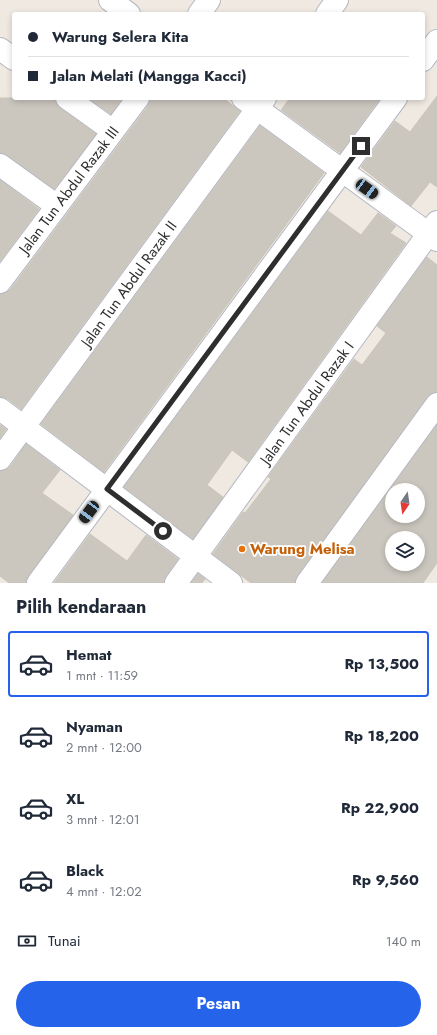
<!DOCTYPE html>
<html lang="id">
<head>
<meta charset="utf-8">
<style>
  body { margin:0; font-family:Jost,sans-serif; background:#f2f2f3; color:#1f2937; height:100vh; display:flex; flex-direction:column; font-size:15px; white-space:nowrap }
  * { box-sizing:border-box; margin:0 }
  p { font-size:13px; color:#747a83 }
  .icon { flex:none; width:22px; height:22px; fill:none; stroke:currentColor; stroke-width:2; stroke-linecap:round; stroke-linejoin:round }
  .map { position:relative; height:583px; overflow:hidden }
  .panel { display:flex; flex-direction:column; background:#fff; flex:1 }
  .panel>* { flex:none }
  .hud { position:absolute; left:12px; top:12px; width:413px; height:88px; border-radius:4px; box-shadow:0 2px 6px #0003; display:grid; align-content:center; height:88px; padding:0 16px; background:#fff }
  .needle { width:26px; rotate:193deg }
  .fabs { position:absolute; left:385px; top:483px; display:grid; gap:8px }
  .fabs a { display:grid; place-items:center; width:40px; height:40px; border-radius:50%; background:#fff; box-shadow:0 2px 6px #0003; font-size:20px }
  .end { position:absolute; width:18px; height:18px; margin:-9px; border:5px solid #2e2e2e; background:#fff; box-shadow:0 0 0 2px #fff }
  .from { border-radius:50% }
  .car { position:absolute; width:12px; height:24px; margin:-12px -6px; border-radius:5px; box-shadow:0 0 3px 1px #0007; background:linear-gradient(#222 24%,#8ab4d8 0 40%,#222 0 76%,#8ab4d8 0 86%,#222 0) }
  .hud b { display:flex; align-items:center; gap:14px; height:38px; font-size:15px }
  .hud b+b { border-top:1px solid #e0e1e3 }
  .hud i { width:10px; height:10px; background:#1f2937 }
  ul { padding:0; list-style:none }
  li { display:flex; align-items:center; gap:12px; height:66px; margin:0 8px 6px; padding:0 8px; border:2px solid transparent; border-radius:4px }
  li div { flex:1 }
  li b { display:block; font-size:15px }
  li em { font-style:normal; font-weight:700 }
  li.current { border-color:#2563eb }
  li>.icon { width:36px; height:36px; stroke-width:1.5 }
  h2 { padding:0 16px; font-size:18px; line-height:48px }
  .pay { display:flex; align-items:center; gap:10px; height:44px; padding:0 16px; font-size:15px }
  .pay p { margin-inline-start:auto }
  .button { display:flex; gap:8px; margin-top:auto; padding:8px 16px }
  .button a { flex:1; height:46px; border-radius:24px; background:#2563eb; color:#fff; font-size:16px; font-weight:700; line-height:46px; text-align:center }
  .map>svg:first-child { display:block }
</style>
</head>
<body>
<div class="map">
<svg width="437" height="583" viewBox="0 0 437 583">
  <rect width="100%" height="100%" fill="#efe9e1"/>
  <!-- building -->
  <path fill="#cbc7bf" stroke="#cbc5ba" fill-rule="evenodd" d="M437,96V187L430,182L411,206L361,167L395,121L410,132Z
    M0,98H55L56,103L60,108L96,134L54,189L7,155L0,153Z
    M88,98H122L111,114Z
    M150,98H223L240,111L21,409L8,399L0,397V294L5,293L10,290L148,106Z
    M290,98H380L340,153L281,110Z
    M260,126L324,173L104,472L41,424Z
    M0,180L39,209L0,261Z
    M328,211L361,235L378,213L396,226L390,233L406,243L248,462L232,450L207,485L223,497L193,539L124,487Z
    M427,257L437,265V392L432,393L427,397L297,576L295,583H251L213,554L243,512L245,513L271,479L268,477L354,359L362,365L386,333L377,326Z
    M0,425L6,429L0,438Z
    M437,425V563L423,583H322ZM392,490H418V516H392ZM392,538H418V564H392Z
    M26,444L60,470L42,493L73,515L28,576L26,583H9L0,576V471L5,470L10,467Z
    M90,534L127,561L146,535L178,559L166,576L164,583H54Z
    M198,574L205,579L202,583H191Z"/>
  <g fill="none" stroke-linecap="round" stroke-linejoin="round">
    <defs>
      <path id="minor" d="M110,0L129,14
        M199,14L209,0
        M327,14L337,0
        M0,49L14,59
        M423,60L437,41
        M67,98L113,131
        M243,98L437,240
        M0,165L57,206
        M0,282L138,98
        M0,409L231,583
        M0,459L265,98
        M38,583L396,98
        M176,583L437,222
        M307,583L437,404"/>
    </defs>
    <!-- minor casing -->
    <use href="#minor" stroke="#b4b7c1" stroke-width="24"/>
    <!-- minor -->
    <use href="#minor" stroke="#fff" stroke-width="22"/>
  </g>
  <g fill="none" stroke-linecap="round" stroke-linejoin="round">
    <!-- route -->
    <path stroke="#2e2e2e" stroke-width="5" d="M163,531L107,489L361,146"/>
  </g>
  <!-- markers -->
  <circle fill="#e8710a" stroke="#fff" stroke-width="1.5" cx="242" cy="549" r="4"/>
  <g text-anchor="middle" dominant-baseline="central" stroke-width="3.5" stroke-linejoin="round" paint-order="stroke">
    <!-- street labels -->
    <g font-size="15" fill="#2e2e2e" stroke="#fff">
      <text transform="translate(69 190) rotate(-53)">Jalan Tun Abdul Razak III</text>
      <text transform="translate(129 284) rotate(-54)">Jalan Tun Abdul Razak II</text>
      <text transform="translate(307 403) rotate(-54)">Jalan Tun Abdul Razak I</text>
    </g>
    <!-- food labels -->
    <g font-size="15" font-weight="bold" fill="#c56008" stroke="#fff" text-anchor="start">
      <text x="250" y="549">Warung Melisa</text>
    </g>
  </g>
</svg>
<div class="fabs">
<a><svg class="needle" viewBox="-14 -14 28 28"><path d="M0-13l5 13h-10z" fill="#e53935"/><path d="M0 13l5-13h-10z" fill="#747a83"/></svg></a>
<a><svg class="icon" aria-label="layers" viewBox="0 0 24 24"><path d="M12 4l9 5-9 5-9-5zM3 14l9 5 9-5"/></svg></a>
</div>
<i class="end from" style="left:163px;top:531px"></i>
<i class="end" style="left:361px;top:146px"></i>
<i class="car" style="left:367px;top:189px;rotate:126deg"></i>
<i class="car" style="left:89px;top:512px;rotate:217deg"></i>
<div class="hud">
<b><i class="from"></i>Warung Selera Kita</b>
<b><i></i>Jalan Melati (Mangga Kacci)</b>
</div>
</div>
<section class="panel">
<h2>Pilih kendaraan</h2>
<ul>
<li class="current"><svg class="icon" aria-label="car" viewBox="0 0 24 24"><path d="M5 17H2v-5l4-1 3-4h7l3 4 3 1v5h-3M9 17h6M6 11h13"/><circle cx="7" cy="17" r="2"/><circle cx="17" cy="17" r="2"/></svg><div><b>Hemat</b><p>1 mnt · 11:59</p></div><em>Rp 13,500</em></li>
<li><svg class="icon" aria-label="car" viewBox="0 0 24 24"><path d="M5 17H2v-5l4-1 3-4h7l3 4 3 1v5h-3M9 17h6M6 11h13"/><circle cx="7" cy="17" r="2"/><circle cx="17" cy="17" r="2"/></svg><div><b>Nyaman</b><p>2 mnt · 12:00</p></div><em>Rp 18,200</em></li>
<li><svg class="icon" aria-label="car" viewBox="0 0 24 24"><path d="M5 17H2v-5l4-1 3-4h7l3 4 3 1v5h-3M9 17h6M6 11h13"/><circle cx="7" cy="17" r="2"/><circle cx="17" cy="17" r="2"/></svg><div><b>XL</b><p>3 mnt · 12:01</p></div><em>Rp 22,900</em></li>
<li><svg class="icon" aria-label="car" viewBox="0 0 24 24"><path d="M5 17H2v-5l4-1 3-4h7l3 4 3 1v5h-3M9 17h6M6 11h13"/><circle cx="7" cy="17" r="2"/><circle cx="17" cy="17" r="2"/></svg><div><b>Black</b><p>4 mnt · 12:02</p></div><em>Rp 9,560</em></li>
</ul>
<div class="pay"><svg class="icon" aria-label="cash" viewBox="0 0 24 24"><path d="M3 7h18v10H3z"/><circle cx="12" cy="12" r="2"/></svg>Tunai<p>140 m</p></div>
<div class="button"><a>Pesan</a></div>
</section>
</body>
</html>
